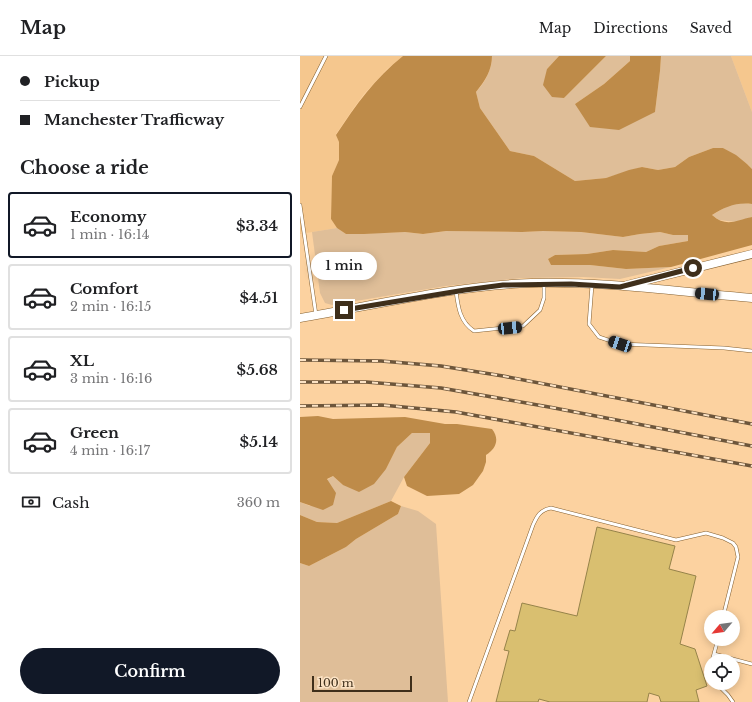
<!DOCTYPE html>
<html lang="en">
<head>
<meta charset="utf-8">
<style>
  body { margin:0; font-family:"Libre Baskerville",serif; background:#f2f2f2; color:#202124; height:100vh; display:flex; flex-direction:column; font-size:15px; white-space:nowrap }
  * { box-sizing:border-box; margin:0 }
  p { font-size:13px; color:#757577 }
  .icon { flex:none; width:22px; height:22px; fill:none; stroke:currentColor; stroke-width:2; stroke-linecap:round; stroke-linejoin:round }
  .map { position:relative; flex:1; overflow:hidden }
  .panel { display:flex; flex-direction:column; background:#fff; width:300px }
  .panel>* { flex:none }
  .hud { display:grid; align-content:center; height:88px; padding:0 20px; background:#fff }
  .needle { width:26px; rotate:241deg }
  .buttons { position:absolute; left:404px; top:554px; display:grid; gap:8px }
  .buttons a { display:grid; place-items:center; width:36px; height:36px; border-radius:50%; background:#fff; box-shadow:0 2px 10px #0003; font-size:20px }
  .scale { position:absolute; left:12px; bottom:10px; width:100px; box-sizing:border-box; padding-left:4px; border:2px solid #3f2f1b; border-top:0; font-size:11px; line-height:14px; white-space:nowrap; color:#3f2f1b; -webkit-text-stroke:3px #fce3c5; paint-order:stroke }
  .end { position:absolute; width:18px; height:18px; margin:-9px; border:5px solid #3f2f1b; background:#fff; box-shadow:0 0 0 2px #fff }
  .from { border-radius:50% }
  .bubble { position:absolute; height:28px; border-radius:14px; background:#fff; box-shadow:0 2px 10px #0003; font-size:13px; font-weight:600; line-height:28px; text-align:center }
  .car { position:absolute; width:12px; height:24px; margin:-12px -6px; border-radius:5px; box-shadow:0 0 3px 1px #0007; background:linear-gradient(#222 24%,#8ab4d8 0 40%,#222 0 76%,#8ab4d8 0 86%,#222 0) }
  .hud b { display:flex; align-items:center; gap:14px; height:38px; font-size:15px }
  .hud b+b { border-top:1px solid #e0e0e0 }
  .hud i { width:10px; height:10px; background:#202124 }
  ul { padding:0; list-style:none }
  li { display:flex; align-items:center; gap:12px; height:66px; margin:0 8px 6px; padding:0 12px; border:2px solid #e0e0e0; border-radius:4px }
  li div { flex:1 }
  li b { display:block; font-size:15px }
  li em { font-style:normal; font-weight:600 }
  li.on { border-color:#111827 }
  li>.icon { width:36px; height:36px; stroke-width:1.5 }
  h2 { padding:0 20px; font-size:18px; line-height:48px }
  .pay { display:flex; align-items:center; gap:10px; height:44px; padding:0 20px; font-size:15px }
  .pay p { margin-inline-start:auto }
  .button { display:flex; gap:8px; margin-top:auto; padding:8px 20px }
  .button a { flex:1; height:46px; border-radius:24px; background:#111827; color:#fff; font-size:16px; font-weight:600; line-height:46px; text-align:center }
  header { display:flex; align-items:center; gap:24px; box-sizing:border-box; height:56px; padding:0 20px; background:#fff; border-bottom:1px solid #e0e0e0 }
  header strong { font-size:19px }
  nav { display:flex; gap:22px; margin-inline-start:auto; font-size:14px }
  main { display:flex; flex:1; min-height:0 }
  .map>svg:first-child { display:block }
</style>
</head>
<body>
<header>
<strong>Map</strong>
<nav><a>Map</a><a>Directions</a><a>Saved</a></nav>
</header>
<main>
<section class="panel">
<div class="hud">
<b><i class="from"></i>Pickup</b>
<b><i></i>Manchester Trafficway</b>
</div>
<h2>Choose a ride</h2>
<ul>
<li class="on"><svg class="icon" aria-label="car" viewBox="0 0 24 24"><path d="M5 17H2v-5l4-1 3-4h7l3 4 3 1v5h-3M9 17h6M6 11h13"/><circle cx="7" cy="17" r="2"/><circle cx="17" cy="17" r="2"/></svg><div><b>Economy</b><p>1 min · 16:14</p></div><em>$3.34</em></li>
<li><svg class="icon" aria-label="car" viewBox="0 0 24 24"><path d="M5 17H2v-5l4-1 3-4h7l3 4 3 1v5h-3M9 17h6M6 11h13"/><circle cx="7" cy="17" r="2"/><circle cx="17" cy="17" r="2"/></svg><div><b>Comfort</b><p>2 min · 16:15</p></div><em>$4.51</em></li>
<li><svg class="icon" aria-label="car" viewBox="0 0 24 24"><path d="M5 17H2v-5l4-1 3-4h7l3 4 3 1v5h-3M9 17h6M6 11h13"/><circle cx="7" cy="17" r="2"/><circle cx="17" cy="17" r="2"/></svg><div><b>XL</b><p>3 min · 16:16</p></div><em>$5.68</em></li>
<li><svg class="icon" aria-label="car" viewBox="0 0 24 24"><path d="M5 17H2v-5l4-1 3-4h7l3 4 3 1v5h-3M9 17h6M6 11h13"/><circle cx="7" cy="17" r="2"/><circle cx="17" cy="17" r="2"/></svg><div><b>Green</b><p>4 min · 16:17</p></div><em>$5.14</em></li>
</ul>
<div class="pay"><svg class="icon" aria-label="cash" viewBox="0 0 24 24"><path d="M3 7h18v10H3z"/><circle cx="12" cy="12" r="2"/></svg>Cash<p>360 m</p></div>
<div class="button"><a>Confirm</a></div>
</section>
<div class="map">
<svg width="452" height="646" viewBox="0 0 452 646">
  <rect width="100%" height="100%" fill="#fcd2a0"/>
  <!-- built -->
  <path fill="#f5c78e" d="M0,0H103L87,13L64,38L53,53L36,78L39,86V104L32,120L31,163L37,172L0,178Z
    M431,0H452V56Z"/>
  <!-- green -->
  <path fill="#dfbe98" d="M192,0H259L247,13L264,42L306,0H330V5L304,28L275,48L355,56L360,15L361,0H431L452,56V113L447,108L423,92H413L389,101L375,111L358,114L342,111L306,122L275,125L234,100L210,95L180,52L176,36C185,26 192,14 192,0Z
    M444,147L452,148V161L436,166L419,164L412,159L431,148Z
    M37,172L46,178L105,176L123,178L146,175L222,176L243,175L281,176L323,181L340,178L360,176L373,179H388V185L359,190L346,196L313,194L287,198L255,199L248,203L251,209H290L326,213L371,211L320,223L283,221L222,222L146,230L32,249L25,247L20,237L12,176Z
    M112,377H130V387L104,421L91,445L37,467L17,466L0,459V446L10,450L27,424L33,420L43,429L86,413L97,391Z
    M101,450L118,455L136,468L148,646H0V507L9,510L46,491L56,483L98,458Z"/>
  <!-- forest -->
  <path fill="#be8b49" d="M103,0H192C192,14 185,25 176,36L180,52L210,95L234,100L275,125L306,122L329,114L342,111L358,114L375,111L389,101L413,92H423L436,99L447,108L452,113V148C436,146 425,151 412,159C427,172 436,164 452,161V189L371,211L326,213L290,209H251L248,203L255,199L287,198L313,194L346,196L359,190L388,185V179H373L360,176L340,178L323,181L281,176L243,175L222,176L146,175L123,178L105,176L64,178H46L37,172L31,163L32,120L39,104V86L36,79C56,49 75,22 103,0Z
    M259,0H306L264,42L252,41L243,29L247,13Z
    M330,0H361L360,15L355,56L319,74L290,71L275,48L304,28L330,5Z
    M18,360L33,363L105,361L145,368H157L192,373C200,383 196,393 186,399V406L183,415L173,429L159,438L127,440L107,430L104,421L130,387V377H112L97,391L86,413L74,428L59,436L43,429L33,420L27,423L36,437L33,449L23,454L0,446V361Z
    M91,445L101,450L98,458L56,483L46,491L9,510L0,507V459L17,466L37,467Z"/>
  <!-- building -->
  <path fill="#d9bf70" stroke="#96834a" d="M297,471L375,490L369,513L396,520L380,588L395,593L407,630L396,634L399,646H361L359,640L349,637L347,646H250L239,643L238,646H196L209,595L204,594L210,574L215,575L222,547L277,560Z"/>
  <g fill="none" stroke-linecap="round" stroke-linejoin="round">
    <defs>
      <path id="lane" d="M0,51L26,0
        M0,149L16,259
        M292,229L289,268L299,281L320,288L424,292L452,295
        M156,235C158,251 160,266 174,275L223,270L240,254L244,242V227
        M414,598L452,608
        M412,605L418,583
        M411,611V616
        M416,627L428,639L433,646
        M169,646L233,469C237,460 240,454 251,452L376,484L406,477L423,482L433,487L436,491L438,501L423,561"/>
      <path id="secondary" d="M327,229L452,198
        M0,262C76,249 153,230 231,227C304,225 379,236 452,242"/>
    </defs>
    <!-- lane casing -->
    <use href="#lane" stroke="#856030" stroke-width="4"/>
    <!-- secondary casing -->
    <use href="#secondary" stroke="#856030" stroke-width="9"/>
    <!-- lane -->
    <use href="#lane" stroke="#fff" stroke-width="3"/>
    <!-- secondary -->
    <use href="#secondary" stroke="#fff" stroke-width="8"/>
    <defs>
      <path id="rail" d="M0,304L81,305L141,310L203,320L452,368
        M0,326H66L141,332L249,351L452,390
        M0,350L82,349L156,356L452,410"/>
    </defs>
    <!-- rail casing -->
    <use href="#rail" stroke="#6d563b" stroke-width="3.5"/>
    <!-- rail -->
    <use href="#rail" stroke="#fce3c5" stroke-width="2" stroke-dasharray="6" stroke-linecap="butt"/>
  </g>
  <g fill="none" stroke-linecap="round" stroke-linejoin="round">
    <!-- route -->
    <path stroke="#3f2f1b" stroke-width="5" d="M44,254L165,234L203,229L271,228L320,231L393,212"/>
  </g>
</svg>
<div class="buttons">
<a><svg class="needle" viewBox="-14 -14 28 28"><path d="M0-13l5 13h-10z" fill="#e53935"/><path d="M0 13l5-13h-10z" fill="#757577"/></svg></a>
<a><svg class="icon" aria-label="locate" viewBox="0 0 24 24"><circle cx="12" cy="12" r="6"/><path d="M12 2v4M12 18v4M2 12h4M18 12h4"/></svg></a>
</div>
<div class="scale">100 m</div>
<i class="end from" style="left:393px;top:212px"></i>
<i class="end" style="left:44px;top:254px"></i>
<div class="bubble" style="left:11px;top:196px;width:66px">1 min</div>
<i class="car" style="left:407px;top:238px;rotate:275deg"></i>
<i class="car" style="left:210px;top:272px;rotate:84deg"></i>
<i class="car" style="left:320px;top:288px;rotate:289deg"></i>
</div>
</main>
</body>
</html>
